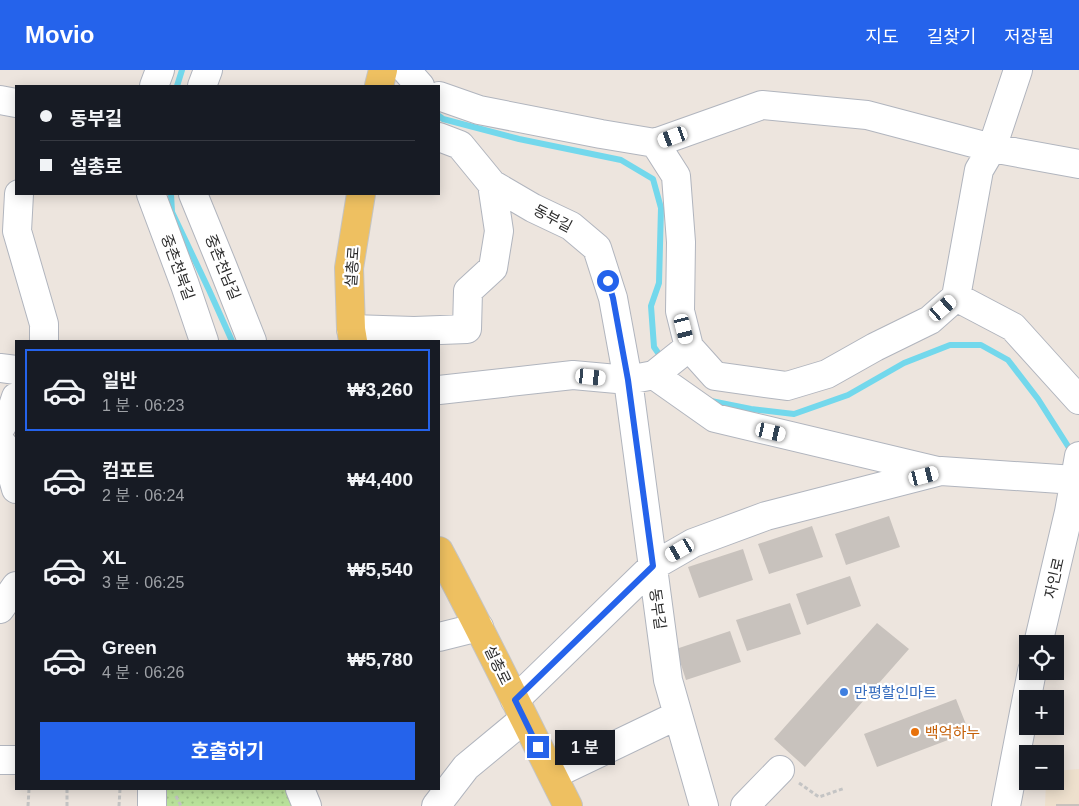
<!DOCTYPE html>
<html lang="ko">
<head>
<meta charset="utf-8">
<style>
  body { margin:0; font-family:Arial,"Noto Sans KR",sans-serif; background:#242831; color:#f1f3f6; height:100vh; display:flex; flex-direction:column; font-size:19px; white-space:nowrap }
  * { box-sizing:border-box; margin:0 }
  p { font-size:16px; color:#9ea1a6 }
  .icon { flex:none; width:28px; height:28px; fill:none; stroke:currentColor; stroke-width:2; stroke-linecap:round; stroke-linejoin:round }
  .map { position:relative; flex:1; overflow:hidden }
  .drawer { position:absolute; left:15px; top:270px; width:425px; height:450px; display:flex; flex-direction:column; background:#171b24; border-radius:0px; box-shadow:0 2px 12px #0003 }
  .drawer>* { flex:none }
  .hud { position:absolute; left:15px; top:15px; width:425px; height:110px; border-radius:0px; box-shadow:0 2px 12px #0003; display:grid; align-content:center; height:110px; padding:0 25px; background:#171b24 }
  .controls { position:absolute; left:1019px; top:565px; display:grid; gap:10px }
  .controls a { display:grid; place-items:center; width:45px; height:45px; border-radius:0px; background:#171b24; box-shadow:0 2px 12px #0003; font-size:25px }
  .end { position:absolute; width:22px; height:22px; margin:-11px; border:6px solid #2563eb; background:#fff; box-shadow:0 0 0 2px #fff }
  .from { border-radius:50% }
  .bubble { position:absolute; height:35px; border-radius:0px; background:#171b24; box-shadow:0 2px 12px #0003; font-size:16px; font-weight:700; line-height:35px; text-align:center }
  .car { position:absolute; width:15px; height:30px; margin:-15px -8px; border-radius:6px; box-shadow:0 0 4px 1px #0007; background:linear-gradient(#fff 24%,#345 0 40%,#fff 0 76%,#345 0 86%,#fff 0) }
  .hud b { display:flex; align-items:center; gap:18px; height:48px; font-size:19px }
  .hud b+b { border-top:1px solid #363941 }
  .hud i { width:12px; height:12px; background:#f1f3f6 }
  ul { padding:9px 0 0; list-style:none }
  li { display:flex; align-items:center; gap:15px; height:82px; margin:0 10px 8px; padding:0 15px; border:2px solid transparent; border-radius:0px }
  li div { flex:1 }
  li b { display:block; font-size:19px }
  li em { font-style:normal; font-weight:700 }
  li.active { border-color:#2563eb }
  li>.icon { width:45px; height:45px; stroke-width:1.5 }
  .action { display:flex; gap:10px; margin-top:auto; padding:10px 25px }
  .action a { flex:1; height:58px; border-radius:0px; background:#2563eb; color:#fff; font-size:20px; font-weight:700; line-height:58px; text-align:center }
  header { display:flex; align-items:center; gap:30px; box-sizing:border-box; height:70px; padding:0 25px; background:#2563eb; color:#fff }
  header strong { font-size:24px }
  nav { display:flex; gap:28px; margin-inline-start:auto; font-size:18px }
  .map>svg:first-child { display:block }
</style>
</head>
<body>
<header>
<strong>Movio</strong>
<nav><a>지도</a><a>길찾기</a><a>저장됨</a></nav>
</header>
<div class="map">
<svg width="1079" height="736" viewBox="0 0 1079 736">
  <defs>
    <pattern id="grass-dots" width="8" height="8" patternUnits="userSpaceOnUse" patternTransform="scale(1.25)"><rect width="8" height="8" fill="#bae29b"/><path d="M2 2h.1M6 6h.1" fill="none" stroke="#a0c286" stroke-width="1.8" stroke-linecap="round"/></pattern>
  </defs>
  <rect width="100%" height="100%" fill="#ede5de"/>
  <!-- education -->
  <path fill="#eee0cd" d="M1079,699V736H1045L1046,711H1055V701Z"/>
  <!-- grass -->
  <path fill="url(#grass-dots)" d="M158,719H300L307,736H157Z"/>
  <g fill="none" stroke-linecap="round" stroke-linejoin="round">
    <!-- stream -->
    <path stroke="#73d8ec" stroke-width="6" d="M177,16L182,0
      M439,46L443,49L519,69L621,90L653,109L661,138L659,213L651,236L654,277L663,290
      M171,124L172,142L209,220L232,271
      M708,329L711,331L751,339L794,344L848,325L904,293L950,275H981L1008,290L1038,329L1073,384"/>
  </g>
  <!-- building -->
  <path fill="#c8c2bd" d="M889,446L900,477L846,495L835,464Z
    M812,456L823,487L769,504L758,474Z
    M743,479L753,510L699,528L688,497Z
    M850,506L861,536L807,555L796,524Z
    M790,533L801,564L747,581L736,550Z
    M877,553L909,579L805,697L774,669Z
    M730,561L741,592L686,610L676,579Z
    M956,629L969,662L877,697L864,664Z
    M1056,734H1079V736H1056Z"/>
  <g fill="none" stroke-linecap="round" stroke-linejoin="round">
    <defs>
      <path id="minor" d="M406,0L420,16
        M154,16L160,0
        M202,16L208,0
        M439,26L479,40L601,64L655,73L676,106L681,172L680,241L689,277L715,306L787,316L827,304L875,277L930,250L956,227L1013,257L1079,330
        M0,30L16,33
        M439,67L460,75L492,114L533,138L571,156L597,178L613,228L628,310L668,610L704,736
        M655,73L762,35L867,45L992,78L1079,94
        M19,124L17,161L44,254V271
        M151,124L185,215L204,271
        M193,124L222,195L252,271
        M956,227L979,100L992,78L1018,0
        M351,259L414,261L467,259L468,221L493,198L499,161L492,114
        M0,298L16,300
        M654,305L715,348L938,401
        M439,320L573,305L628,310L654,305L689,277
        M0,359L13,336L16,327
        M0,371L4,376L16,419
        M0,539L16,516
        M439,567L479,557
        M1038,574L1069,442L1079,386
        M515,630L653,496L693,473L766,446L941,401L1075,410
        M0,690H16
        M553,705L678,645
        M300,719L307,736
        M152,736V719
        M436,736L466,697L524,649
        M745,736L780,700
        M1006,736L1032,601"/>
      <path id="major" d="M379,16L383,0
        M353,271L351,259L349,198L361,124
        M439,481C484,565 525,651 568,736"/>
    </defs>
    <!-- minor casing -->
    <use href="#minor" stroke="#b1b5be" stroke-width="30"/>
    <!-- major casing -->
    <use href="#major" stroke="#c4c4c4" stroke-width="30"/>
    <!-- path -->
    <path stroke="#c4c4c4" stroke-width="3" stroke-dasharray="4 2.5" stroke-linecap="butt" d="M799,713L819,727L845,718
      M176,726L181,736
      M28,736L29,719
      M67,736V719
      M119,736L120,719"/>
    <!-- minor -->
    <use href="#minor" stroke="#fff" stroke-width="28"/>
    <!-- major -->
    <use href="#major" stroke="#eec061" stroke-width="28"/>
  </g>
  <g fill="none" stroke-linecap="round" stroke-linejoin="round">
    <!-- route -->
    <path stroke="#2563eb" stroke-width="6" d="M538,677L515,630L653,496L628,310L613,228L608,211"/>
  </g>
  <!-- markers -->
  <circle fill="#3f7fe0" stroke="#fff" stroke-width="2" cx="844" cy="622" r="5"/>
  <circle fill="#e8710a" stroke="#fff" stroke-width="2" cx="915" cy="662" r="5"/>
  <g text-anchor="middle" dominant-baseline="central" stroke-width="4.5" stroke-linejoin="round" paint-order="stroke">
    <!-- street labels -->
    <g font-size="15" fill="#2b2b2b" stroke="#fff">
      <text transform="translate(553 148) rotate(28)">동부길</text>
      <text transform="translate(178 197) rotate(70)">중촌천북길</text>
      <text transform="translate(223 197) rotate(68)">중촌천남길</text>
      <text transform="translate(352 197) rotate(-86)">설총로</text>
      <text transform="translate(1054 508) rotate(-77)">자인로</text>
      <text transform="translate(658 539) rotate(82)">동부길</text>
      <text transform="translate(498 595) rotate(64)">설총로</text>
    </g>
    <!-- shop labels -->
    <g font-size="15" fill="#366cbe" stroke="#fff" text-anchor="start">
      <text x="854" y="622">만평할인마트</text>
    </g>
    <!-- food labels -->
    <g font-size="15" fill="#c56008" stroke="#fff" text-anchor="start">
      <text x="925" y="662">백억하누</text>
    </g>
  </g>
</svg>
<div class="controls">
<a><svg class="icon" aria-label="locate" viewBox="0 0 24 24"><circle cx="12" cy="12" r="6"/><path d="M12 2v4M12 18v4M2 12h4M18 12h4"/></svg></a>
<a>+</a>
<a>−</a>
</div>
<i class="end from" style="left:608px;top:211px"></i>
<i class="end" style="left:538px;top:677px"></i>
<div class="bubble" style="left:555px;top:660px;width:60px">1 분</div>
<i class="car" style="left:673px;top:67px;rotate:250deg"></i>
<i class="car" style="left:943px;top:238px;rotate:49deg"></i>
<i class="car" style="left:684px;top:259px;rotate:166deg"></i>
<i class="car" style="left:591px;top:307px;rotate:96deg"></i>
<i class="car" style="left:771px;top:362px;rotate:103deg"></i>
<i class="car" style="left:924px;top:406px;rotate:76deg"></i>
<i class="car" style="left:680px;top:480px;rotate:240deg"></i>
<div class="hud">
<b><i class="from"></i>동부길</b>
<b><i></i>설총로</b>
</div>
<section class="drawer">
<ul>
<li class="active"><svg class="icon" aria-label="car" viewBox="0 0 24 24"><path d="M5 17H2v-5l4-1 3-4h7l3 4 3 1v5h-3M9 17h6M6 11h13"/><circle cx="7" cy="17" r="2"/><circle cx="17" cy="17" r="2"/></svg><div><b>일반</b><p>1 분 · 06:23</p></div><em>₩3,260</em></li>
<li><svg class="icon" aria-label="car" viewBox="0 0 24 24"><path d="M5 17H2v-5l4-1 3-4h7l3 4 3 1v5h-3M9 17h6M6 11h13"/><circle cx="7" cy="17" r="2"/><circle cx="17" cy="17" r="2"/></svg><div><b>컴포트</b><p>2 분 · 06:24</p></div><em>₩4,400</em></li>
<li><svg class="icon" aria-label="car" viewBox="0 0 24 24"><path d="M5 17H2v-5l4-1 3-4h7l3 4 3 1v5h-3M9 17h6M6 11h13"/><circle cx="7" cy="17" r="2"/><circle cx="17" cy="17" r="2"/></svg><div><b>XL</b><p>3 분 · 06:25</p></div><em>₩5,540</em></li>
<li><svg class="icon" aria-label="car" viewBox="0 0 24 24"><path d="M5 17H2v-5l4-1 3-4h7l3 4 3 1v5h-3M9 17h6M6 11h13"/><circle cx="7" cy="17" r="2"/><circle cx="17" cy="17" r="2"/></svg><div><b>Green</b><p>4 분 · 06:26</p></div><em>₩5,780</em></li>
</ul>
<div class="action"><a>호출하기</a></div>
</section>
</div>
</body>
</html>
